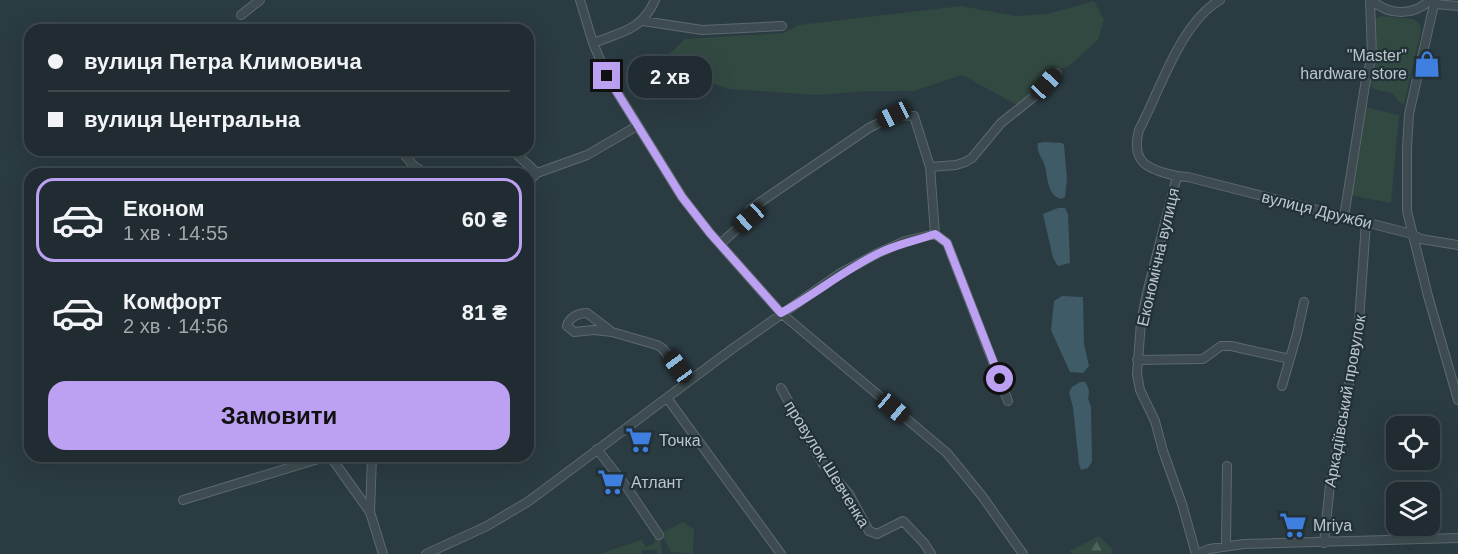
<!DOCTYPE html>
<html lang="uk">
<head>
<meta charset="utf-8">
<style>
  body { margin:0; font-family:Arial,sans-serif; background:#283439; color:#f1f3f6; height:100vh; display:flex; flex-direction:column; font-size:22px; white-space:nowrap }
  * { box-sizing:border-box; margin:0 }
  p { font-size:20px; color:#a2a7ab }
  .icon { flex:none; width:33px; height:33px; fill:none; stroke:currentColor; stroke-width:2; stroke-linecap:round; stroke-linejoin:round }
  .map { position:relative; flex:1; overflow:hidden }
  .panel { position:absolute; left:24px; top:168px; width:510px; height:294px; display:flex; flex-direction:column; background:#202c31; border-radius:18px; box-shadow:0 6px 24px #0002,0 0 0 2px #3d484d }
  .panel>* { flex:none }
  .guide { position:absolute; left:24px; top:24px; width:510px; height:132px; border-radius:18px; box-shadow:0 6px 24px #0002,0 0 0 2px #3d484d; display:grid; align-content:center; height:132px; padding:0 24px; background:#202c31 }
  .tools { position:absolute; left:1386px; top:416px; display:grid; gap:12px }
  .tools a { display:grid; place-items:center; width:54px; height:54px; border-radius:12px; background:#202c31; box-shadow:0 6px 24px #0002,0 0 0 2px #3d484d; font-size:30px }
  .end { position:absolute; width:27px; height:27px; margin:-14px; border:8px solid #bca0f2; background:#111; box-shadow:0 0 0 3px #111 }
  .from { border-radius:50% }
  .bubble { position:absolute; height:42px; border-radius:18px; background:#202c31; box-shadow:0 6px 24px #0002,0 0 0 2px #3d484d; font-size:20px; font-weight:700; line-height:42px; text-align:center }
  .car { position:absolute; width:18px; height:36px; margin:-18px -9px; border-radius:8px; box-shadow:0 0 4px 2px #0007; background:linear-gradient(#222 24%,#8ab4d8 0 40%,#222 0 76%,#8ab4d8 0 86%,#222 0) }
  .guide b { display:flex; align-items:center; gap:21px; height:57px; font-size:22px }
  .guide b+b { border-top:2px solid #3d484d }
  .guide i { width:15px; height:15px; background:#f1f3f6 }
  ul { padding:10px 0 0; list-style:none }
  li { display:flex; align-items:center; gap:18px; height:84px; margin:0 12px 9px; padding:0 12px; border:3px solid transparent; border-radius:18px }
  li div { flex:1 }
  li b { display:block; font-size:22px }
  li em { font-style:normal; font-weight:700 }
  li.current { border-color:#bca0f2 }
  li>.icon { width:54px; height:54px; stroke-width:1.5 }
  .cta { display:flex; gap:12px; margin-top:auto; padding:12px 24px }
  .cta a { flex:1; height:69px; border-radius:18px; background:#bca0f2; color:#111; font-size:24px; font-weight:700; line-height:69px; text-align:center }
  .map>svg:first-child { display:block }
</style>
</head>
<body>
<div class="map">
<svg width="1458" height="554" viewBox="0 0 1458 554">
  <defs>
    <pattern id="forest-firs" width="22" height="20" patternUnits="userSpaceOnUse" patternTransform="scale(1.5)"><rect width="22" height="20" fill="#324942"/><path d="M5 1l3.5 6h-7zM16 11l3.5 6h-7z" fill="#4e625c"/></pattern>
  </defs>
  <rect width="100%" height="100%" fill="#2a3b41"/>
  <!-- green -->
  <path fill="#324942" d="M1094,1L1104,20L1098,40L1069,66L1056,70L1017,105L962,75L914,91H869L816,95L729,89L677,71L665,58L685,39L783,33L799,25L961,6L1016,16L1047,14Z
    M1381,16L1413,19L1420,24L1421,31L1404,104L1400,103L1392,93L1373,89L1368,82L1375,22L1377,18Z
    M1364,107L1399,115L1391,203L1349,195Z
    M683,522L694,529L693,554L671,552L661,533Z
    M655,536H658L661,543L662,554H657V550H642V554H599L641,540L646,547L654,544Z"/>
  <!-- forest -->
  <path fill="url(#forest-firs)" d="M1099,536L1112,549L1111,554H1072L1070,551Z"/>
  <!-- water -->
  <path fill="#3f5b67" d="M1044,142L1062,143L1064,145L1067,179L1065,197L1061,199C1047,195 1048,178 1045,166C1042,157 1036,152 1038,143Z
    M1058,208H1065L1068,214L1070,263L1058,266L1053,258L1043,214Z
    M1062,296L1083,297L1084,344L1089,366L1083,373L1070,372L1051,330L1054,301Z
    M1080,382H1085C1089,388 1090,392 1088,398L1091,407L1092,462L1088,468L1081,470L1079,464L1073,408L1069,392L1072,387Z"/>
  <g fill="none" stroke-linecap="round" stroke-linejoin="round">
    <defs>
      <path id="minor" d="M580,0L593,43L607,76L682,197L710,233L781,313L947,453L982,496L1023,554
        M1372,0C1389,16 1413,16 1430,0
        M1435,0L1409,114L1407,148V211L1428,296L1458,400
        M1434,4L1458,6
        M241,15L260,0
        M643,21L702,30L782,26
        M593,43C622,32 642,30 655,0
        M400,150L414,166L427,174
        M512,150L537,173L587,155L637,126
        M930,167L956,165L965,162L972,158L1001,123L1036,95L1057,73
        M1177,176L1188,177L1412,234L1421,239L1458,245
        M528,182L537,173
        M1344,217L1366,79L1372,56L1370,0
        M720,244L749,218L750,209L869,128L894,115L914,116L930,167L935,234L947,243L1008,401
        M612,332L594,330L574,332L567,326C569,317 579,313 587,313L612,332L657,345L662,348L689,381
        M1137,360L1203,359L1221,346H1231L1290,359
        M1282,386L1297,334L1304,302
        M781,388L823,464L849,494L869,531L877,534L903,521L924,543L931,554
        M667,398L781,554
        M597,449L628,489L659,535
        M330,456L370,512L383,554
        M183,500L328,456
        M370,512L372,456
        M1324,543L1330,485L1358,335L1366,223
        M1226,546L1227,466
        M426,554L487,526L529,501L732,349L839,274L878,253L905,241L935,234
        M1196,554L1182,504L1163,451L1155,421L1140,390L1137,374L1141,322L1147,293L1177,176C1149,170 1130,163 1139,130C1160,91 1180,23 1220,0
        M1197,554L1209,549L1244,544L1458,538"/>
    </defs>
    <!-- minor casing -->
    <use href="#minor" stroke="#5c696f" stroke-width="10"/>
    <!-- minor -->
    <use href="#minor" stroke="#3e4c51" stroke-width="8"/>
  </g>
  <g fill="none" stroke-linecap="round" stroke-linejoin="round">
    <!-- route -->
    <path stroke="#bca0f2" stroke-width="8" d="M607,76L682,197L710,233L781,313C814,295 843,271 877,254C896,244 915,241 935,234L947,243L1000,379"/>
  </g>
  <!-- icons -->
  <defs>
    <symbol id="shop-bare" viewBox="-9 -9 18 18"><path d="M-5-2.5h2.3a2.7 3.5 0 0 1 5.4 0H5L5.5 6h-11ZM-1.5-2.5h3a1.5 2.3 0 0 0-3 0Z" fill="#3f7fe0" stroke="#223137" stroke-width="2.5" paint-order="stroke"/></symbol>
    <symbol id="supermarket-bare" viewBox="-9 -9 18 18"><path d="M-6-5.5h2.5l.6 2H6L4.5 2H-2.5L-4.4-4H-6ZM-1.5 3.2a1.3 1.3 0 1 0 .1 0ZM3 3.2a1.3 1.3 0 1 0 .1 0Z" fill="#3f7fe0" stroke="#223137" stroke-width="2.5" paint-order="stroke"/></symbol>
  </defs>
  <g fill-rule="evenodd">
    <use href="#shop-bare" x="1408" y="45" width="38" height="38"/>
    <use href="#supermarket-bare" x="620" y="421" width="38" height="38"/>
    <use href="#supermarket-bare" x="592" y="463" width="38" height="38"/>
    <use href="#supermarket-bare" x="1274" y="506" width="38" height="38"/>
  </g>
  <g text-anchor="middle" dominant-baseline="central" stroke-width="4.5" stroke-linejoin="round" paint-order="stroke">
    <!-- poi labels -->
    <g font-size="16" fill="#bbc6cb" stroke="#223137" text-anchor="start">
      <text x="1407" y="55" text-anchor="end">"Master"<tspan x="1407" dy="18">hardware store</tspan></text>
      <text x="659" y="440">Точка</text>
      <text x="631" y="482">Атлант</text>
      <text x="1313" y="525">Mriya</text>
    </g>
    <!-- street labels -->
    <g font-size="16" fill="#bbc6cb" stroke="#223137">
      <text transform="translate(1317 210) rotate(14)">вулиця Дружби</text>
      <text transform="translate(1158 257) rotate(-77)">Економічна вулиця</text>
      <text transform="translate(1345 401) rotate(-80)">Аркадіївський провулок</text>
      <text transform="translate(827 464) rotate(58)">провулок Шевченка</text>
    </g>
  </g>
</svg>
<div class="tools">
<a><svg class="icon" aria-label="locate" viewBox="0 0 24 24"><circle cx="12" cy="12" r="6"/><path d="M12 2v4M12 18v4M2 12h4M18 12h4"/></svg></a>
<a><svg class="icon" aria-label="layers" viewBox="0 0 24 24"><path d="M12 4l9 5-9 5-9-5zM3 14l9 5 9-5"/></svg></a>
</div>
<i class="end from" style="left:1000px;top:379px"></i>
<i class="end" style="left:607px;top:76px"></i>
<div class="bubble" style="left:628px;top:56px;width:84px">2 хв</div>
<i class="car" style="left:1046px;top:84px;rotate:43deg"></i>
<i class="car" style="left:894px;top:115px;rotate:243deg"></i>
<i class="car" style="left:749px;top:218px;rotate:228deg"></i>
<i class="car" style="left:678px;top:367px;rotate:324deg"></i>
<i class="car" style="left:893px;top:408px;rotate:130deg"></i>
<div class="guide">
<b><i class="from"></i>вулиця Петра Климовича</b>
<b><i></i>вулиця Центральна</b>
</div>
<section class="panel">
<ul>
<li class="current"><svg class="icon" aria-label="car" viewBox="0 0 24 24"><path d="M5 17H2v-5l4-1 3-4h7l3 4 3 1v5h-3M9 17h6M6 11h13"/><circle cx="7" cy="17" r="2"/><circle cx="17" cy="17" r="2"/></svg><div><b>Економ</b><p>1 хв · 14:55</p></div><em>60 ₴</em></li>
<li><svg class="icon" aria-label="car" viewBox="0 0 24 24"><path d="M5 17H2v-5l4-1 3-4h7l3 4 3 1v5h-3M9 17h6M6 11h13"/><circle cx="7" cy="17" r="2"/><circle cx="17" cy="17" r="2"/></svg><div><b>Комфорт</b><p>2 хв · 14:56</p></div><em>81 ₴</em></li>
</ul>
<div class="cta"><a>Замовити</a></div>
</section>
</div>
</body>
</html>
